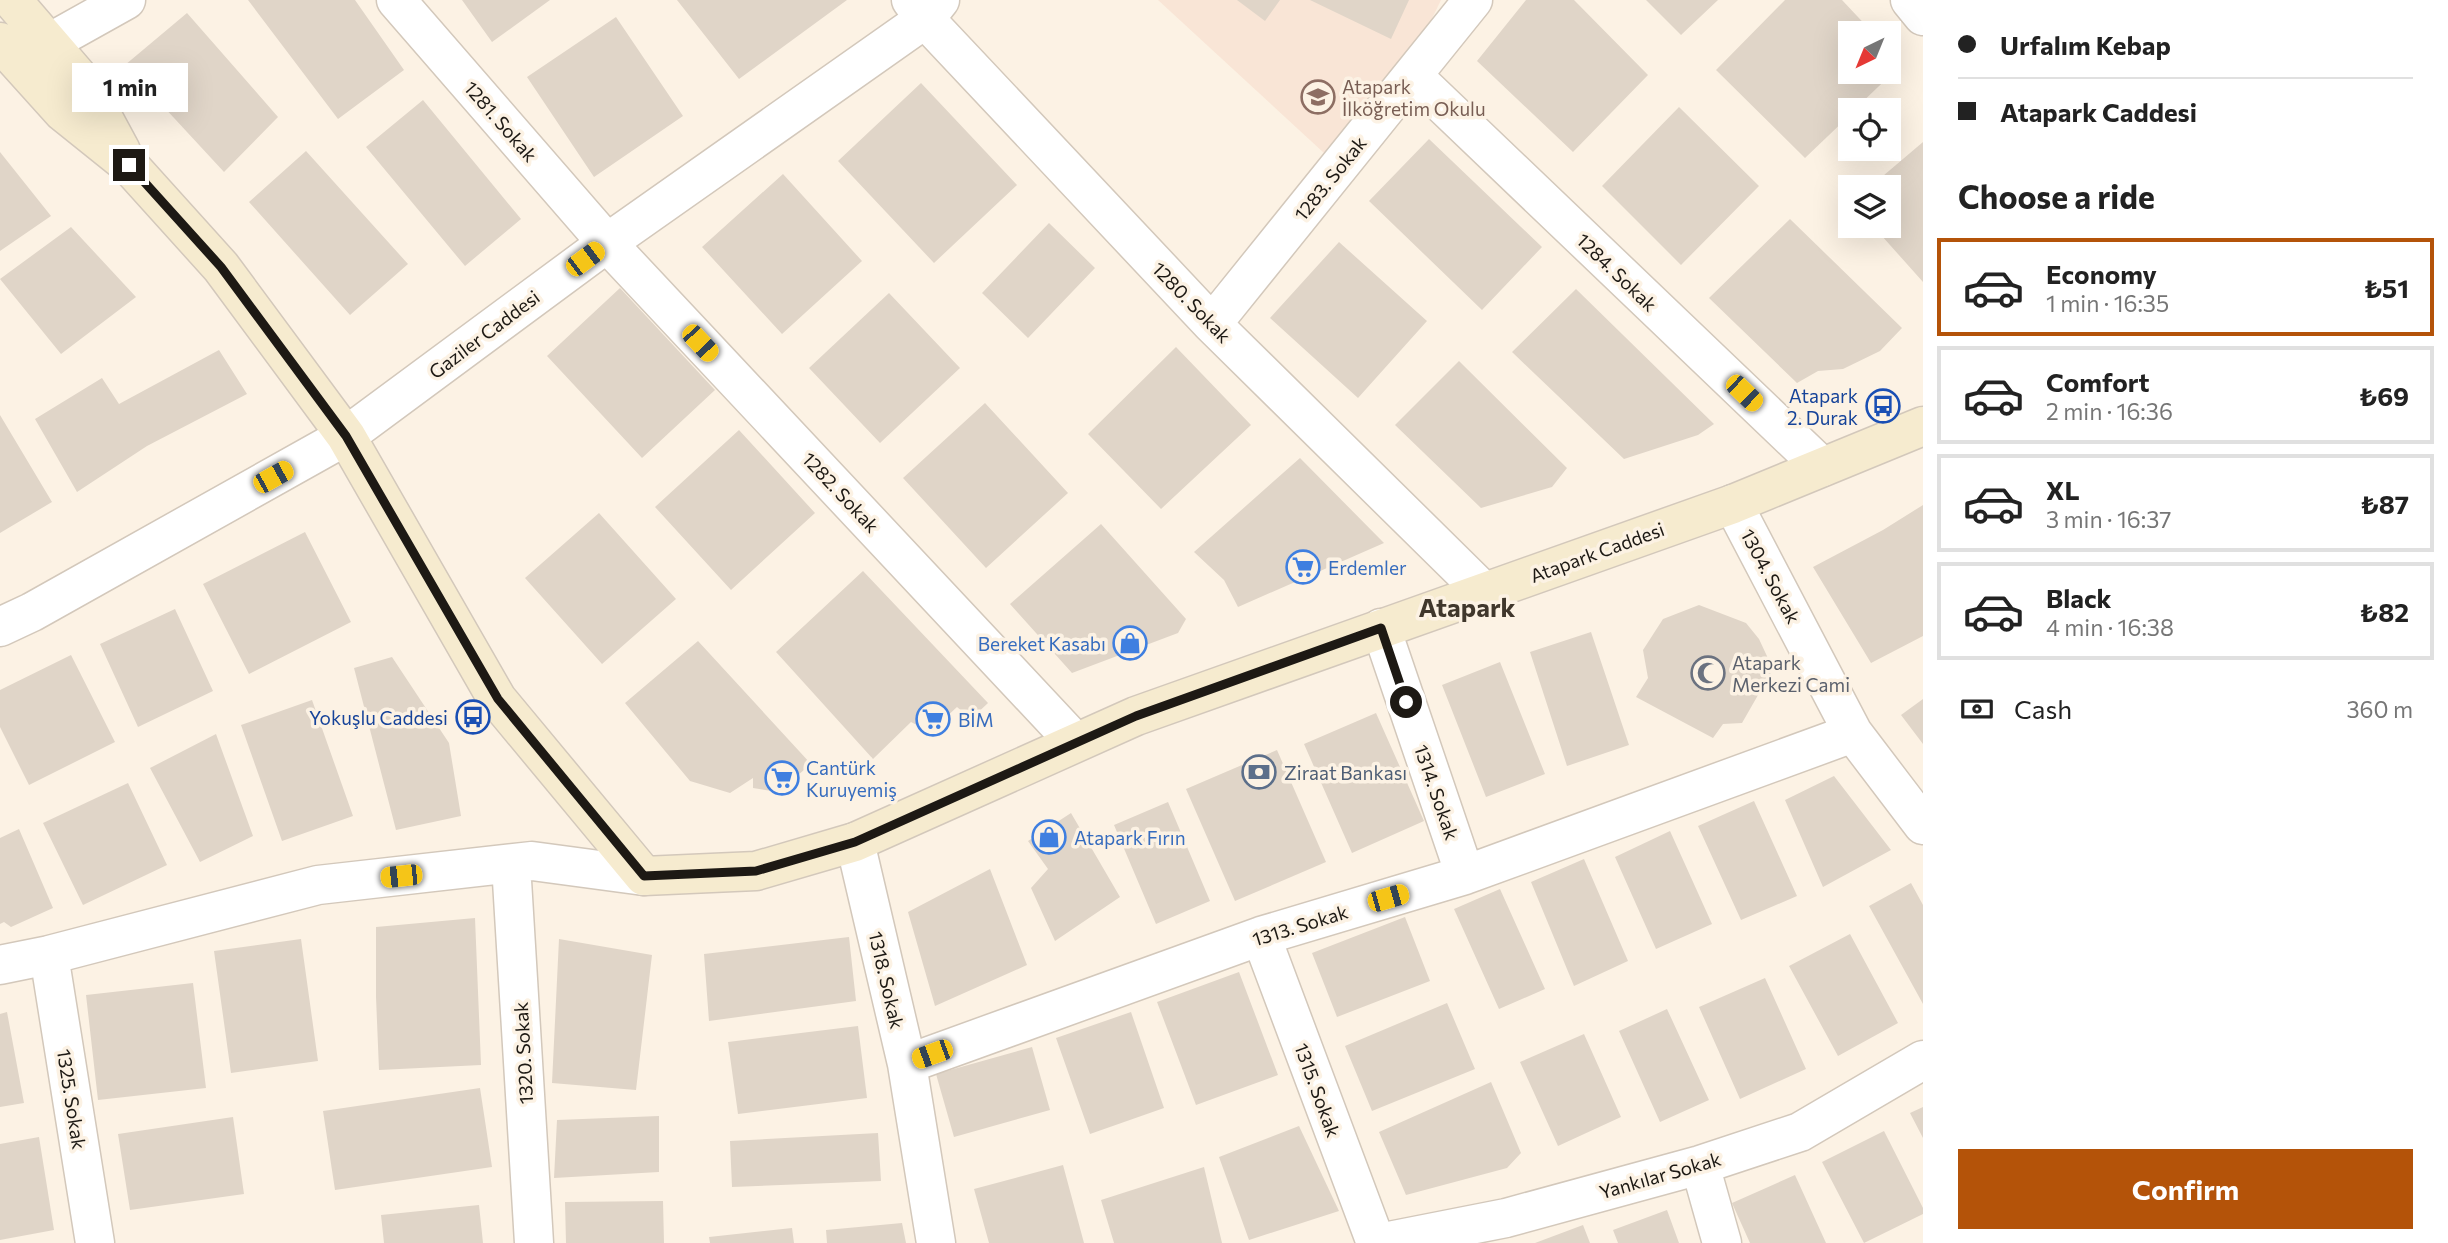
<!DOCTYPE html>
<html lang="en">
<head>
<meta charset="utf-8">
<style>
  body { margin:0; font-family:Commissioner,sans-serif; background:#f6f6f6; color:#222; height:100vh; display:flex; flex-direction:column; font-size:26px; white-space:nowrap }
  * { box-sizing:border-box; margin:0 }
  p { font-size:23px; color:#767676 }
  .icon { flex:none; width:38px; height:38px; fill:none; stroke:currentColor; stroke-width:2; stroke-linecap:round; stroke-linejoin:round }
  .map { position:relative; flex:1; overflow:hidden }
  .details { display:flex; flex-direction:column; background:#fff; width:525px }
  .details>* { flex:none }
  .guide { display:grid; align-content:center; height:154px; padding:0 35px; background:#fff }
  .needle { width:46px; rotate:223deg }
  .controls { position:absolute; left:1838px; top:21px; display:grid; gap:14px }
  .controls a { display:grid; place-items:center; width:63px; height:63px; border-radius:0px; background:#fff; box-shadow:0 7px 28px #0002; font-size:35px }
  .end { position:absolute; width:32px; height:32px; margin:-16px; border:9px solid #1d1914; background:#fff; box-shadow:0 0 0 4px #fff }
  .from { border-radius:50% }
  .bubble { position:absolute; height:49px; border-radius:0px; background:#fff; box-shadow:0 7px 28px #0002; font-size:23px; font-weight:700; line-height:49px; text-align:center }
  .car { position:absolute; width:21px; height:42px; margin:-21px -10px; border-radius:9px; box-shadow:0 0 5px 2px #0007; background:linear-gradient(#f5c518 24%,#345 0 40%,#f5c518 0 76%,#345 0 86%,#f5c518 0) }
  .guide b { display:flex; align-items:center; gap:24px; height:66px; font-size:26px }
  .guide b+b { border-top:2px solid #e0e0e0 }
  .guide i { width:18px; height:18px; background:#222 }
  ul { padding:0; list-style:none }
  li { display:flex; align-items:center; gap:21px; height:98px; margin:0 14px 10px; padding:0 21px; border:4px solid #e0e0e0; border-radius:0px }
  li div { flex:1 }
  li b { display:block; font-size:26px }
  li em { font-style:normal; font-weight:700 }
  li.on { border-color:#b45309 }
  li>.icon { width:63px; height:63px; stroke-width:1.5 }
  h2 { padding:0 35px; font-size:32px; line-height:84px }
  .pay { display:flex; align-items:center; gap:18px; height:77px; padding:0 35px; font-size:26px }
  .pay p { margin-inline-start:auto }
  .action { display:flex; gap:14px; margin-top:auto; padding:14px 35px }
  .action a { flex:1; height:80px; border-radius:0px; background:#b45309; color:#fff; font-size:28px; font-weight:700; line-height:80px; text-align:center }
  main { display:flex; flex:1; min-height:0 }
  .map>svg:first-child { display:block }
</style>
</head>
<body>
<main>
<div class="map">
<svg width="1923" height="1243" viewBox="0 0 1923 1243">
  <rect width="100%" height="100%" fill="#fcf2e4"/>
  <!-- education -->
  <path fill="#f9e5d6" d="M1158,0H1441L1421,41L1324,153Z"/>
  <!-- building -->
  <path fill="#e0d5c8" d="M248,0H355L404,70L338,119Z
    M462,0H550L492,42Z
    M677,0H847L739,79Z
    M1237,0H1280L1265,21Z
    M1310,0H1409L1391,39Z
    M1526,0H1574L1648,75L1573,152L1477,61Z
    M1646,0H1718L1681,35Z
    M1785,0H1842L1873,33H1850V72H1888V50L1901,65L1854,110H1850V115L1805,158L1716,70Z
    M187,13L278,117L224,172L125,65Z
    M616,17L683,116L594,177L527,77Z
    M921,83L1017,185L934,263L838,161Z
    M423,100L521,219L465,266L366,147Z
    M1679,107L1759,186L1681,265L1602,186Z
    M1429,139L1542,247L1482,310L1369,201Z
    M1923,142V282L1873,226H1888V187H1870Z
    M306,151L408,264L350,315L249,202Z
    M0,152L51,216L0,251Z
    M783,174L862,261L782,334L702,247Z
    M1790,219L1902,328L1880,351L1843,369L1818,371L1797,383L1709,298Z
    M1049,223L1095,268L1028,338L982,293Z
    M71,227L136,297L61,354L0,279Z
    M1339,242L1427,321L1358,398L1270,318Z
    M620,288L715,390L642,458L547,356Z
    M1576,289L1714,424L1698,435L1624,459L1512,352Z
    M889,293L960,368L880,443L809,368Z
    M1176,347L1251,425L1161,509L1088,434Z
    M219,350L247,394L147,446L77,492L35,419L102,378L119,404Z
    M1459,361L1567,468L1552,487L1481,508L1395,425Z
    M985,403L1068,493L986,568L903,478Z
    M0,415L52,502L0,533Z
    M739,430L815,513L731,590L655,507Z
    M1300,458L1384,543L1238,607L1224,580L1194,552Z
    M1923,505V636L1871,663L1813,567L1883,530Z
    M599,513L676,599L602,664L525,578Z
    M1101,524L1186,619L1178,633L1072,673L1010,604Z
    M305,532L351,622L249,674L203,584Z
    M863,571L988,703L971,719L957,707L930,732L911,722L873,759L776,652Z
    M1699,605L1746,623L1759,639L1773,669L1742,723L1723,724L1713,738L1636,697L1648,678L1643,650L1663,619Z
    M175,609L213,691L138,727L100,644Z
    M1591,632L1629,745L1567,766L1530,652Z
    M698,641L811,764L778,792L753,788V778L730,793L690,781L625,703Z
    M71,655L115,742L29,785L0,727V690Z
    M392,657L449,743L461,816L396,830L354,668Z
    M1500,662L1545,774L1486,797L1442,685Z
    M1923,699V744L1901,715Z
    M312,700L353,816L282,841L241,725Z
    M1376,713L1424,821L1352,853L1304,744Z
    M216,734L253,836L200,862L150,768Z
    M1277,750L1326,862L1235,901L1186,789Z
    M1834,776L1891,850L1823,887L1785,800Z
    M128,783L167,865L83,905L43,823Z
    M1754,801L1797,896L1741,920L1698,826Z
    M1168,802L1210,901L1156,924L1114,825Z
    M1071,813L1120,897L1055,941L1031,888L1048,869L1028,841Z
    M19,829L53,908L11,927L4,922L0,924V838Z
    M1670,831L1712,924L1656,949L1615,857Z
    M1584,859L1628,961L1574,986L1531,882Z
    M990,869L1027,965L935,1006L908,912Z
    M1911,883L1923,905V1004L1869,906Z
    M1500,889L1545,989L1499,1009L1454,909Z
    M1405,917L1430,981L1337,1017L1312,953Z
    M475,918L481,1065L379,1070L376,997V927Z
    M1850,934L1898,1023L1838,1056L1789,966Z
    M849,937L856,1001L709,1021L704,954Z
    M301,939L318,1061L231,1073L214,951Z
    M559,939L652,955L636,1090L552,1083Z
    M1239,972L1278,1075L1196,1105L1157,1002Z
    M1765,978L1806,1069L1740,1099L1699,1007Z
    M193,983L206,1088L98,1100L86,995Z
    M1447,1003L1475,1069L1372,1111L1345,1046Z
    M1667,1009L1709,1100L1660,1122L1619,1031Z
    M7,1012L24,1103L0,1107V1014Z
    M1131,1012L1164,1108L1090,1134L1056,1038Z
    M858,1026L867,1098L738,1114L728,1042Z
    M1584,1034L1621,1117L1558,1146L1520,1062Z
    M1032,1047L1050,1110L954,1137L936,1074Z
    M1491,1082L1521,1153L1507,1168L1406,1195L1379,1132Z
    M480,1088L492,1167L335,1190L323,1111Z
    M1923,1107V1138L1910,1113Z
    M659,1116V1172L554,1178L557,1120Z
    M233,1117L244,1194L130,1210L118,1134Z
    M1299,1126L1339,1211L1249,1240L1219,1157Z
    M1884,1131L1923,1208V1214L1864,1243L1822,1162Z
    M878,1133L881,1181L732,1187L730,1141Z
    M39,1137L54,1230L0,1240V1144Z
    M1063,1165L1084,1243H989L974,1189Z
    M1204,1167L1222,1243H1114L1101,1200Z
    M1795,1175L1826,1243H1750L1732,1203Z
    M663,1201L664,1243H566L565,1202Z
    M479,1205L483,1243H384L381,1215Z
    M1667,1210L1679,1243H1618L1613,1230Z
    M902,1223L906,1243H827L826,1230Z
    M1583,1225L1590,1243H1535Z
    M792,1228L794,1243H710L709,1237Z"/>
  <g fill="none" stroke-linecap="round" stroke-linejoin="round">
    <defs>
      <path id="street" d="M396,0L607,243L1075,742
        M911,0L925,19L1212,324L1484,592
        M1910,0L1923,16
        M49,43L126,0
        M1413,76L1822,467
        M1212,324L1473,0
        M1733,504L1853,733L1923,825
        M0,627L32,612L346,436L607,243L925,19L940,0
        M1381,628L1465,875
        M855,842L907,1064L936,1243
        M511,864L534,1243
        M1261,936L1376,1243
        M49,955L95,1243
        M0,965L49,955L318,885L532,861L644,876
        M907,1064L1261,936L1465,875L1853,733
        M1700,1165L1722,1243
        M1379,1243L1506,1218L1700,1165L1800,1132L1923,1060"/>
      <path id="secondary" d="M12,0L86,86L121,151
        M0,42L63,112L129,165L221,267L346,436L497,699L644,876L756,871L855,842L1136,716L1733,504L1923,426"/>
    </defs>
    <!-- street casing -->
    <use href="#street" stroke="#d3c8bb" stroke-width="41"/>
    <!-- secondary casing -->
    <use href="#secondary" stroke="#d3c8bb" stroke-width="41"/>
    <!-- street -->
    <use href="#street" stroke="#fff" stroke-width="38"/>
    <!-- secondary -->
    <use href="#secondary" stroke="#f6ebcf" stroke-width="38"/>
  </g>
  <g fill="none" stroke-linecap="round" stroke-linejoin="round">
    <!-- route -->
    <path stroke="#1d1914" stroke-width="9" d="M129,165L221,267L346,436L498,699L644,876L756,871L855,842L1136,716L1381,628L1406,702"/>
  </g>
  <!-- icons -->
  <defs>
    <symbol id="school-ring" viewBox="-11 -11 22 22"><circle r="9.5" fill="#fcf2e4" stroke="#8d6e63" stroke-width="1.5"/><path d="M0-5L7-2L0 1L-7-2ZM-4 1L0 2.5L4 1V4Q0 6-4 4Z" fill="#8d6e63"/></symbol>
    <symbol id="bus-ring" viewBox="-11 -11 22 22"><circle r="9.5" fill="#fcf2e4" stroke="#1a4fb4" stroke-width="1.5"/><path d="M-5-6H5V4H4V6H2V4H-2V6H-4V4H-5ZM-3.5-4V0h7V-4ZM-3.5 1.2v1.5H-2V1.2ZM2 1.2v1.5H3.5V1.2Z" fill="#1a4fb4"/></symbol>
    <symbol id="supermarket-ring" viewBox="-11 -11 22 22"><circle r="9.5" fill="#fcf2e4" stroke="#3f7fe0" stroke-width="1.5"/><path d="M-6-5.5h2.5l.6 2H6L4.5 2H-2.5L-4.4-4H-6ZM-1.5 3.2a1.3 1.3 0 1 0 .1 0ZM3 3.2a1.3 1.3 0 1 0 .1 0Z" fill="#3f7fe0"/></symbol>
    <symbol id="shop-ring" viewBox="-11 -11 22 22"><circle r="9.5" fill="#fcf2e4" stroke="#3f7fe0" stroke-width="1.5"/><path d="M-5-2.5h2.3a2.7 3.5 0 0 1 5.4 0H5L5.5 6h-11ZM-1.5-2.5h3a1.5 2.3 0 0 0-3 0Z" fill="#3f7fe0"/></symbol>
    <symbol id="mosque-ring" viewBox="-11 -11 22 22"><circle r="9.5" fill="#fcf2e4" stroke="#6b7280" stroke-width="1.5"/><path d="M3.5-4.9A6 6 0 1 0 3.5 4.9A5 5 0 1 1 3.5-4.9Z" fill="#6b7280"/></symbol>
    <symbol id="bank-ring" viewBox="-11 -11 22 22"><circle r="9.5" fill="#fcf2e4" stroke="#5c6f8a" stroke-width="1.5"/><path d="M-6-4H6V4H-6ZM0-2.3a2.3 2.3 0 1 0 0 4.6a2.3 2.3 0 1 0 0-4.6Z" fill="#5c6f8a"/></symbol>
  </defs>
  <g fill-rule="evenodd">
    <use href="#school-ring" x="1299" y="78" width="38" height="38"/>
    <use href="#bus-ring" x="1864" y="387" width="38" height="38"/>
    <use href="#supermarket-ring" x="1284" y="548" width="38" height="38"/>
    <use href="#shop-ring" x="1111" y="624" width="38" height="38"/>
    <use href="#mosque-ring" x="1689" y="654" width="38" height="38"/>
    <use href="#bus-ring" x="454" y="698" width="38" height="38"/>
    <use href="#supermarket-ring" x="914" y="700" width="38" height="38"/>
    <use href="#bank-ring" x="1240" y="753" width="38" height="38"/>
    <use href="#supermarket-ring" x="763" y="759" width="38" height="38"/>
    <use href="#shop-ring" x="1030" y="818" width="38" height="38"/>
  </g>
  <g text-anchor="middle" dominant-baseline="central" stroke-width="7" stroke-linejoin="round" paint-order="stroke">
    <!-- education labels -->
    <g font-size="19" fill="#785e54" stroke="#fcf2e4" text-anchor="start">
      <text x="1342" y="86">Atapark<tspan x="1342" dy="22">İlköğretim Okulu</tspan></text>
    </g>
    <!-- street labels -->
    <g font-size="19" fill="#1d1914" stroke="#fcf2e4">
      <text transform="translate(501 121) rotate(49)">1281. Sokak</text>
      <text transform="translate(1330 178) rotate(-51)">1283. Sokak</text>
      <text transform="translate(1617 272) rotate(44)">1284. Sokak</text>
      <text transform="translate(1192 302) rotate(46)">1280. Sokak</text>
      <text transform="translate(484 334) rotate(-37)">Gaziler Caddesi</text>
      <text transform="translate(841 492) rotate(47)">1282. Sokak</text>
      <text transform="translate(1597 552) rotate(-20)">Atapark Caddesi</text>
      <text transform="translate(1771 576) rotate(62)">1304. Sokak</text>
      <text transform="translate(1437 792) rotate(71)">1314. Sokak</text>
      <text transform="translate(1300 925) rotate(-17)">1313. Sokak</text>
      <text transform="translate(887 980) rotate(77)">1318. Sokak</text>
      <text transform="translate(523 1053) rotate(-93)">1320. Sokak</text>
      <text transform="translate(1318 1090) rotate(70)">1315. Sokak</text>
      <text transform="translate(72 1099) rotate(81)">1325. Sokak</text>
      <text transform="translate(1660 1175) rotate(-16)">Yankılar Sokak</text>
    </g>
    <!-- transit labels -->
    <g font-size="19" fill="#164399" stroke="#fcf2e4" text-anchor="end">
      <text x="1858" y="395">Atapark<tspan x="1858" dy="22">2. Durak</tspan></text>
      <text x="448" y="717">Yokuşlu Caddesi</text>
    </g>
    <!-- shop labels -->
    <g font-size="19" fill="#366cbe" stroke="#fcf2e4" text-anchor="start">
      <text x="1328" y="567">Erdemler</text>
      <text x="1106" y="643" text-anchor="end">Bereket Kasabı</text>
      <text x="958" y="719">BİM</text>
      <text x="806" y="767">Cantürk<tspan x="806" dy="22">Kuruyemiş</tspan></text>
      <text x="1074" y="837">Atapark Fırın</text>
    </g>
    <!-- worship labels -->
    <g font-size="19" fill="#5b616d" stroke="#fcf2e4" text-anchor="start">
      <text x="1732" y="662">Atapark<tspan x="1732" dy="22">Merkezi Cami</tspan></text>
    </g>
    <!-- service labels -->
    <g font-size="19" fill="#4e5e75" stroke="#fcf2e4" text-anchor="start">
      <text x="1284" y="772">Ziraat Bankası</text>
    </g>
    <!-- district labels -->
    <g font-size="26" font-weight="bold" fill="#40372c" stroke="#fcf2e4">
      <text x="1467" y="606">Atapark</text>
    </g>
  </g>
</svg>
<div class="controls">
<a><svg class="needle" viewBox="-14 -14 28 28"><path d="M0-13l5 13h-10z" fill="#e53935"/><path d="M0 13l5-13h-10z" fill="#767676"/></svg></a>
<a><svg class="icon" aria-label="locate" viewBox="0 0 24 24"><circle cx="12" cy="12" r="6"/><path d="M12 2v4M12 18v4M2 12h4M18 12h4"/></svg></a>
<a><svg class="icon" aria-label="layers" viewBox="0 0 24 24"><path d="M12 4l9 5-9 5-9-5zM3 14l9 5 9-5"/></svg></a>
</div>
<i class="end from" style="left:1406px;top:702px"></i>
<i class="end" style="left:129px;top:165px"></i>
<div class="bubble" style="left:72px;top:63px;width:116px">1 min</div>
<i class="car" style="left:585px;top:259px;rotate:53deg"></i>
<i class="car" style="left:700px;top:343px;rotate:137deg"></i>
<i class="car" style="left:1744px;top:393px;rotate:134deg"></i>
<i class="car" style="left:273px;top:477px;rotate:61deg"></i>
<i class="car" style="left:401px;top:876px;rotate:264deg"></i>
<i class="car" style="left:1388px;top:898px;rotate:74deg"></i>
<i class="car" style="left:932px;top:1054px;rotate:250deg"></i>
</div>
<section class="details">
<div class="guide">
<b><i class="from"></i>Urfalım Kebap</b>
<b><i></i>Atapark Caddesi</b>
</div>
<h2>Choose a ride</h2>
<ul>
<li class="on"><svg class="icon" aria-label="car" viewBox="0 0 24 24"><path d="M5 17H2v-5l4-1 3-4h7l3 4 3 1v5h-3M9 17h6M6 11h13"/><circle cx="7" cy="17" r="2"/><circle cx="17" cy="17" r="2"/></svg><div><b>Economy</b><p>1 min · 16:35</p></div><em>₺51</em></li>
<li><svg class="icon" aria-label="car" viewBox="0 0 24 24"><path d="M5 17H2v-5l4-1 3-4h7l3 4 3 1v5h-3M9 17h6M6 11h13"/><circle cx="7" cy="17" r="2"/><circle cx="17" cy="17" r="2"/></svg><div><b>Comfort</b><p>2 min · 16:36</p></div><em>₺69</em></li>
<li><svg class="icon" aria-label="car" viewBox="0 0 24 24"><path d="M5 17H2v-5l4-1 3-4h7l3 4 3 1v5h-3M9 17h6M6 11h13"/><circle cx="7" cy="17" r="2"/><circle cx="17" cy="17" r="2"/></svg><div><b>XL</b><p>3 min · 16:37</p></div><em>₺87</em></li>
<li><svg class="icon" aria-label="car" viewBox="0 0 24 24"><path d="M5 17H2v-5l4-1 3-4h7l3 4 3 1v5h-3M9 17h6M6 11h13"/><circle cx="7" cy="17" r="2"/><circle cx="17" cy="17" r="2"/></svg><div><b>Black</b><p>4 min · 16:38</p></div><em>₺82</em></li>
</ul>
<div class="pay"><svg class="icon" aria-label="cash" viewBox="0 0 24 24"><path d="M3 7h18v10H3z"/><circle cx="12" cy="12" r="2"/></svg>Cash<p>360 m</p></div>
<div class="action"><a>Confirm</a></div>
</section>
</main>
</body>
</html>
